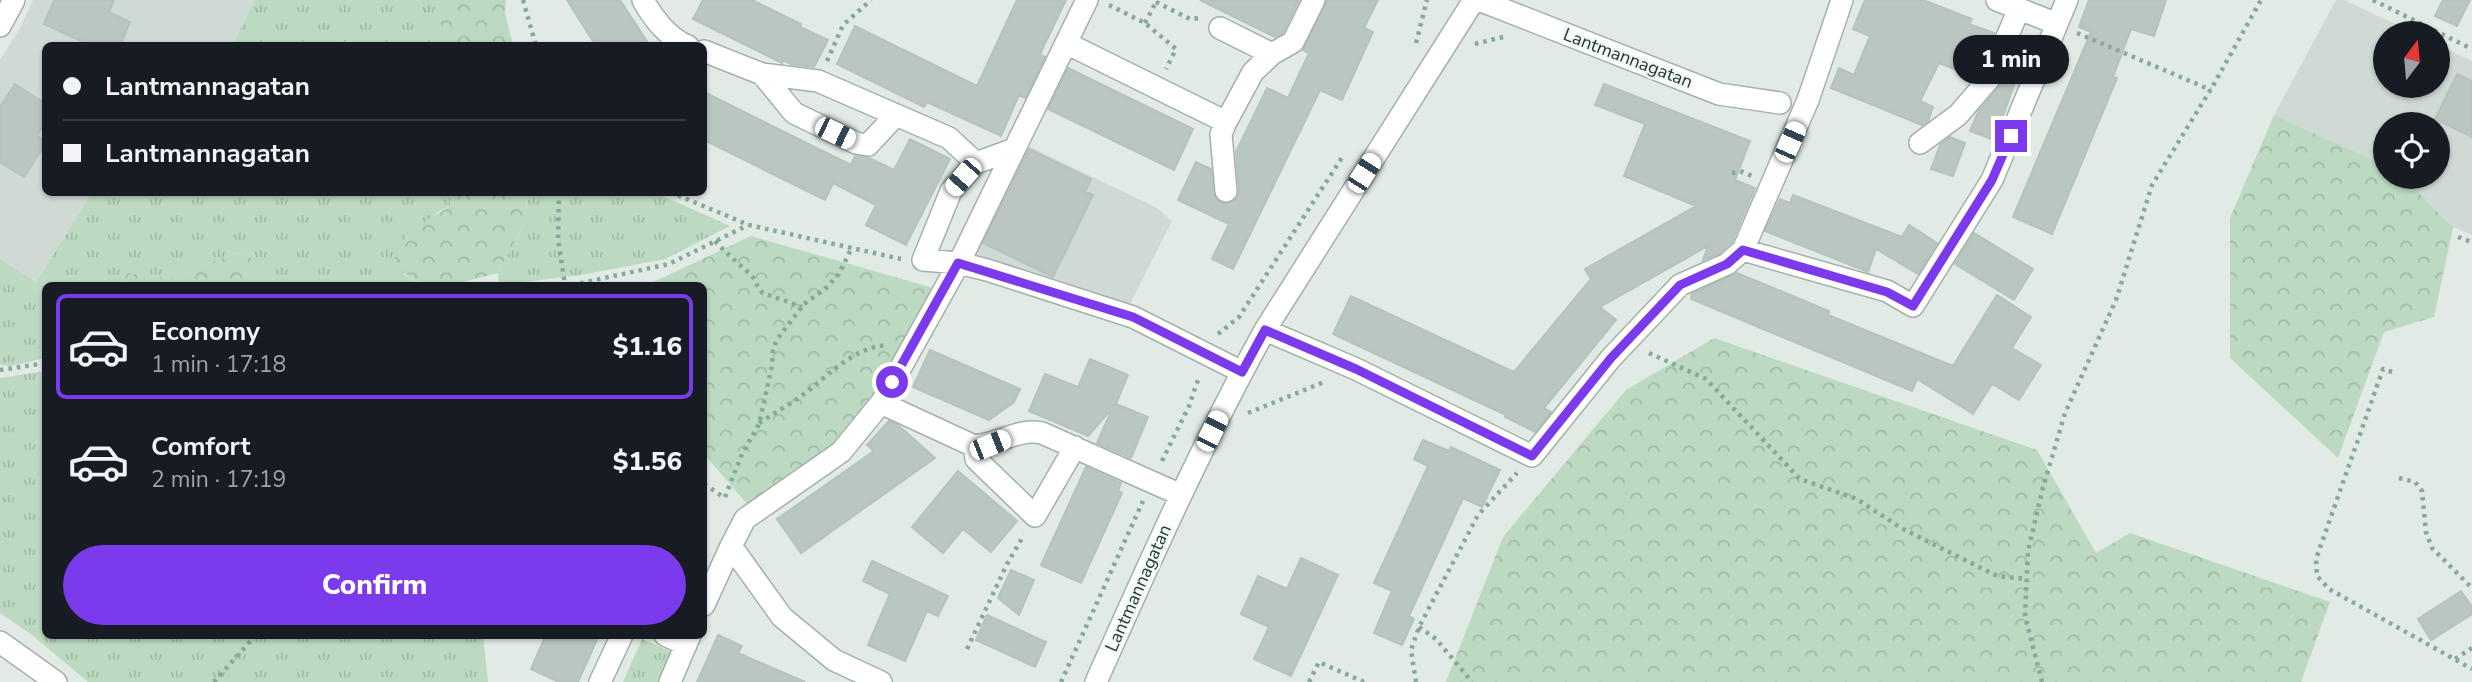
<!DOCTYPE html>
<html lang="en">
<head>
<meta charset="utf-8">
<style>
  body { margin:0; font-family:"Nunito Sans",sans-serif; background:#242831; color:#f1f3f6; height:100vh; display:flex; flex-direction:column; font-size:26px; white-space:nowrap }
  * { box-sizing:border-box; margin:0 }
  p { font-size:23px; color:#9ea1a6 }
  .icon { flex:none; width:38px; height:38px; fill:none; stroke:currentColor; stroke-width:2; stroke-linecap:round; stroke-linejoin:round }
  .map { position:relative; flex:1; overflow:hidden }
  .side { position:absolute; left:42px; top:282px; width:665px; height:357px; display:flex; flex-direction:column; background:#171b24; border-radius:10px; box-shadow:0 2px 5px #0004 }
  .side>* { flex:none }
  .top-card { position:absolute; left:42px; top:42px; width:665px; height:154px; border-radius:10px; box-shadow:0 2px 5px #0004; display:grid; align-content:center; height:154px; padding:0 21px; background:#171b24 }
  .needle { width:46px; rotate:16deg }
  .controls { position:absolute; left:2373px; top:21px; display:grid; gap:14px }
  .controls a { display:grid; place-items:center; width:77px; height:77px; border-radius:50%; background:#171b24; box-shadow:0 2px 5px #0004; font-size:35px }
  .end { position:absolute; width:32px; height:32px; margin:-16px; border:9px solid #7c3aed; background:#fff; box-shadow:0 0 0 4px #fff }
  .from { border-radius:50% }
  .bubble { position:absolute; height:49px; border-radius:24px; background:#171b24; box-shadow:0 2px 5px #0004; font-size:23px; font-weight:800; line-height:49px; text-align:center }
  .car { position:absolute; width:21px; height:42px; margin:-21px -10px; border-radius:9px; box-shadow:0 0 5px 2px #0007; background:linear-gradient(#fff 24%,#345 0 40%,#fff 0 76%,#345 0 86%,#fff 0) }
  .top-card b { display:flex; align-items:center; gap:24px; height:66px; font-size:26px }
  .top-card b+b { border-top:2px solid #363941 }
  .top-card i { width:18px; height:18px; background:#f1f3f6 }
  ul { padding:12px 0 0; list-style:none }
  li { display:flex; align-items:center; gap:21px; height:105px; margin:0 14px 10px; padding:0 7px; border:4px solid transparent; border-radius:10px }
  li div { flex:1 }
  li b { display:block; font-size:26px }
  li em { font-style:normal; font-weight:800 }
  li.active { border-color:#7c3aed }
  li>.icon { width:63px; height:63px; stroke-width:1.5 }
  .action { display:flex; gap:14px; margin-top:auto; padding:14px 21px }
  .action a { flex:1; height:80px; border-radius:42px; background:#7c3aed; color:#fff; font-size:28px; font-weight:800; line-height:80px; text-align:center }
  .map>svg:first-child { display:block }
</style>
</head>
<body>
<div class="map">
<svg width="2472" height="682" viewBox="0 0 2472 682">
  <defs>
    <pattern id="grass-tufts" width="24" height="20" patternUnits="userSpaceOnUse" patternTransform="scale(1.75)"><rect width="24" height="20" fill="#bcd9c1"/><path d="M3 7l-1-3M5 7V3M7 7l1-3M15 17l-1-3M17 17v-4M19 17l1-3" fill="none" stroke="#a1bba6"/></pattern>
    <pattern id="forest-crowns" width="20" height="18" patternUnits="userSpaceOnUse" patternTransform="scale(1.75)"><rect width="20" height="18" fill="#bcd9c1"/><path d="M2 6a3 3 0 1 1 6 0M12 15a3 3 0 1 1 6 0" fill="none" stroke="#a1bba6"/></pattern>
  </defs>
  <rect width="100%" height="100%" fill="#e1eae5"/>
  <!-- built -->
  <path fill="#d0dad4" d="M33,0H255L231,45L46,46V192L92,193L36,282L0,259V60L20,28Z
    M2336,0H2344L2414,33H2385V86H2438V45L2472,61V235L2453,227L2403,177H2438V124H2385V165L2274,115Z
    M1024,144L1157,208L1172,221L1129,306L1096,293L1048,286L970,252Z"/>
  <!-- grass -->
  <path fill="url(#grass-tufts)" d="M255,0H441V45L231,46Z
    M92,193H452L450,206L436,213L403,274L423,285H262V268L243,251L205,264L174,278L127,273L121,285H46L45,358L11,366L0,365V259L36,282Z
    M527,193H656L730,226L665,259L581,275L499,285L498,273L526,220Z
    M45,371L46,635H483L488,682H88L32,635L0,613V378Z
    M642,639L672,652L658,682H623Z"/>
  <!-- forest -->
  <path fill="url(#forest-crowns)" d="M441,0H506L505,13L513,45H441Z
    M2274,115L2385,165V177H2403L2453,227L2434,317L2384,332L2338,458L2230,358V218Z
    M452,193H527L526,220L498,273C456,283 422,301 393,260L408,232L450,206Z
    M751,236L951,293L876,422L749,506L704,454V285H647Z
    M243,251L262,268V285H121L127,273L174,278L205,264Z
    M1714,338L2037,450L2096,553L2130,533L2330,602L2301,682H1446L1503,537L1626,390Z"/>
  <!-- building -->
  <path fill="#bac7c1" stroke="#b4c3bb" stroke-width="2" d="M54,0H114L109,12L130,22L120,46H92L44,24Z
    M567,0H620L650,46H596Z
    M703,0H752L801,24L800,27L828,40L814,67L791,64L783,60L782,63L693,19Z
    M1017,0H1066L1040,54L1045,57L1025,98L1019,95L1001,136L927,102L924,107L837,64L855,26L977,86Z
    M1200,0H1299L1283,33L1275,37Z
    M1327,0H1378L1364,28L1373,32L1342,100L1320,90L1233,269L1212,259L1229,224L1178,200L1196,162L1211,169L1216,199L1226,204L1233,202L1238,197L1239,190L1236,152L1267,88L1288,98L1309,53L1303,50Z
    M1865,0H1923L1972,19L1969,24L1994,33L1974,77L1939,63L1920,101L1933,107L1928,121L1922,125L1831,88L1839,68L1854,75L1870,36L1853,29Z
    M2089,0H2166L2154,36L2131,29L2113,77L2117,78L2052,234L2013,217L2091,32L2079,27Z
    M2443,0H2470L2457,26L2435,16Z
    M1068,68L1193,129L1174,170L1048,109Z
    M2006,73L2017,77L1994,140L1970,131L1978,112L1999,87Z
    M2457,74L2472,81V137L2435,119Z
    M15,84L46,104V121L37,135L46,143L24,177L0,162V107Z
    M1604,84L1750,141L1735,180L1755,188L1732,242L1720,253L1703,260L1708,246L1600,307L1616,320L1544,408L1551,412L1535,432L1505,417L1506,415L1333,334L1351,296L1514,372L1591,279L1585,269L1696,206L1624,176L1645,124L1595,105Z
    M704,92L851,165L855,156L869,158L894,170L910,139L950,159L906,245L866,225L876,205L833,183L825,200L704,140Z
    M1950,137L1965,143L1953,176L1931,169L1940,145Z
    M1029,149L1091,179L1085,192L1093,195L1053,277L983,243Z
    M1793,195L1902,237L1909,225L1937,243L1918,274L1876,249L1868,272L1765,231L1780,199L1790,203Z
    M1974,233L2033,269L2014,300L1955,264Z
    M1737,273L1829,311L1828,315L1953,366L1997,295L2031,317L2012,348L2041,365L2019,400L1992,384L1973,414L1917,379L1912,391L1691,299L1692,294Z
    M930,350L1020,389L1014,402L989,420L913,387Z
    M1090,359L1128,375L1116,404L1148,417L1131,458L1097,443L1110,414L1108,413L1088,436L1029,411L1045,374L1078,387Z
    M889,421L898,425L935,458L801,553L777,519L874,451L867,445Z
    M1423,440L1449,451L1451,447L1500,470L1482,507L1463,498L1409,616L1414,619L1402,645L1374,633L1392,591L1374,583L1428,466L1414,459Z
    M1086,467L1121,483L1118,491L1122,493L1081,583L1041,565Z
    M958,471L1017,521L991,552L963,529L943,553L912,527Z
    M1301,558L1338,575L1291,676L1254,659L1269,627L1241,614L1258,576L1287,589Z
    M872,561L948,596L938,616L927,611L905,661L868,645L890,594L863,581Z
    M1011,570L1034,580L1019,615L998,598Z
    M2461,591L2472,607V614L2431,640L2418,619Z
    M987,615L1046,642L1035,667L976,640Z
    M546,635H599L578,682H559L531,669Z
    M718,635L742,646L738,653L805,682H697Z"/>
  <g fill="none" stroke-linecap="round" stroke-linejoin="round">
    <defs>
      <path id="minor" d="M643,0C652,17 669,39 688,46
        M1479,0L1719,94L1780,103
        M1997,0L2057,24
        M0,26L14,0
        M1220,28L1272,54
        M1066,43L1226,122L1221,134L1226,191
        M704,51L762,74L818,81L949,138L976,163
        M762,74L794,113L856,143L868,145L896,115
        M1226,122L1253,72L1272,54L1293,42L1314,0
        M1920,143L1958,115L1989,79L2019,9
        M1014,149L976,163L951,191L923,260L959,263L987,270L1133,317L1242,372
        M1743,250L1887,291L1913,306L1992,180L2067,0
        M1265,330L1356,369L1532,456L1611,358L1680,285L1727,264L1743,250L1808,100L1842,0
        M881,403L974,446C1000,444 1018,428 1042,433L1181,495
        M974,446L976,459L1035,516L1075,447
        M704,605L731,546
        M665,635L686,645
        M0,642L56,682
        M600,682L622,635
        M670,682L690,635
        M881,682L834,660L782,617L731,546L745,519L841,452L881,403L959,263L1087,0
        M1096,682C1149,563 1202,444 1265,330L1474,0"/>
    </defs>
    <!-- minor casing -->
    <use href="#minor" stroke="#a4b1ab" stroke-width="24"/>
    <!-- path -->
    <path stroke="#85aa9a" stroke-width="4.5" stroke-dasharray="3.5 5" stroke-linecap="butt" d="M523,0L536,46
      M2373,0L2472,49
      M1156,2L1190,19L1200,18
      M1109,5L1145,23L1176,49L1166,69
      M1145,23L1156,2
      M2077,33L2211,90
      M1416,43L1427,0
      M1475,44L1503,37
      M827,61L843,25L871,0
      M1732,173L1740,171L1752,176
      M559,192L558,239L565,285
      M670,192L749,225L901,259
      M2458,237L2472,242
      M715,241C727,254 737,262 750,274C756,279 756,287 763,293L802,307
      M572,285L669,264L748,225
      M1218,334L1239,317L1343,156
      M1649,353L1706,379L1800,479L1857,499L1901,528L1997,576L2027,579
      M0,370L46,363
      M2392,372L2383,369L2316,559L2317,576L2329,589L2472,669
      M1248,413L1324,382
      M759,423C773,414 787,406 800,397C829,376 851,348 887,345
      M1162,461L1189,406L1199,377
      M2399,478L2415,482L2422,491L2426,532L2432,548L2472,588
      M704,484L725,498
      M725,497L742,454L759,424L772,366L773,348L778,338L804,304L825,289L839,274L851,249
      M1419,627L1436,639L1472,682
      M967,649L1007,564L1024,535
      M2455,659L2472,648
      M214,682L256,635
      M1061,682L1143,501
      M1309,682L1319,662L1364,682
      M1416,682L1411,650L1419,627L1478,515L1517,473
      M2042,682L2025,616L2028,551L2042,491L2065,413L2116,300L2152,185L2214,84L2261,0"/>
    <!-- minor -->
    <use href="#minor" stroke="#fff" stroke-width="21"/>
  </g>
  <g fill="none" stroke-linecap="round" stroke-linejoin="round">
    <!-- route -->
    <path stroke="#7c3aed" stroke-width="9" d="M892,382L958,263L1133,317L1242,372L1265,330L1356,369L1532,456L1611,358L1680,285L1727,264L1743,250L1887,292L1913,306L1992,180L2011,136"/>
  </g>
  <g text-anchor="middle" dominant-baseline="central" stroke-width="5" stroke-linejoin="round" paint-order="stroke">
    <!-- street labels -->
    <g font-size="18" fill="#233931" stroke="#f1f7f4">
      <text transform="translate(1628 58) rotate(21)">Lantmannagatan</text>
      <text transform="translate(1138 588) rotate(-66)">Lantmannagatan</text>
    </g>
  </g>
</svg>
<div class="controls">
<a><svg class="needle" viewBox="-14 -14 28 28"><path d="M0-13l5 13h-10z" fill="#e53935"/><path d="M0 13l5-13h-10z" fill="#9ea1a6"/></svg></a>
<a><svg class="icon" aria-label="locate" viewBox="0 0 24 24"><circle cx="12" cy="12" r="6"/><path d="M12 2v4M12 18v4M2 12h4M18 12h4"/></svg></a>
</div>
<i class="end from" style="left:892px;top:382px"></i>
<i class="end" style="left:2011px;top:136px"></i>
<div class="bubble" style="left:1953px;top:35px;width:116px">1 min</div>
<i class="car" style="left:835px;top:133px;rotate:116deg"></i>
<i class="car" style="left:1790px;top:142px;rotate:24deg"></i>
<i class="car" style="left:1364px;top:173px;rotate:32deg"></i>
<i class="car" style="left:963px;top:177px;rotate:221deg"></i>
<i class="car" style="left:1212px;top:431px;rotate:26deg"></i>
<i class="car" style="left:990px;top:445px;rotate:68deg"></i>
<div class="top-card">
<b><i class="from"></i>Lantmannagatan</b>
<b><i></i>Lantmannagatan</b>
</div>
<section class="side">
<ul>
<li class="active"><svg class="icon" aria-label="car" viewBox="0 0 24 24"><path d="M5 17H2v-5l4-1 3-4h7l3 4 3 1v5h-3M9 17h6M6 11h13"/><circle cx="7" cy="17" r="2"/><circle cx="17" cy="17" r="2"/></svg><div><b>Economy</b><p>1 min · 17:18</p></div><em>$1.16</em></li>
<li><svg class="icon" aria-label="car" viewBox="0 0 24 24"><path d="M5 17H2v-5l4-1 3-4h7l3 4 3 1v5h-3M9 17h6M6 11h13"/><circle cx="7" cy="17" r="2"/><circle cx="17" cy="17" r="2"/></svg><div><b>Comfort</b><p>2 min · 17:19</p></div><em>$1.56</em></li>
</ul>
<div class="action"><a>Confirm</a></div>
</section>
</div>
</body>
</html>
